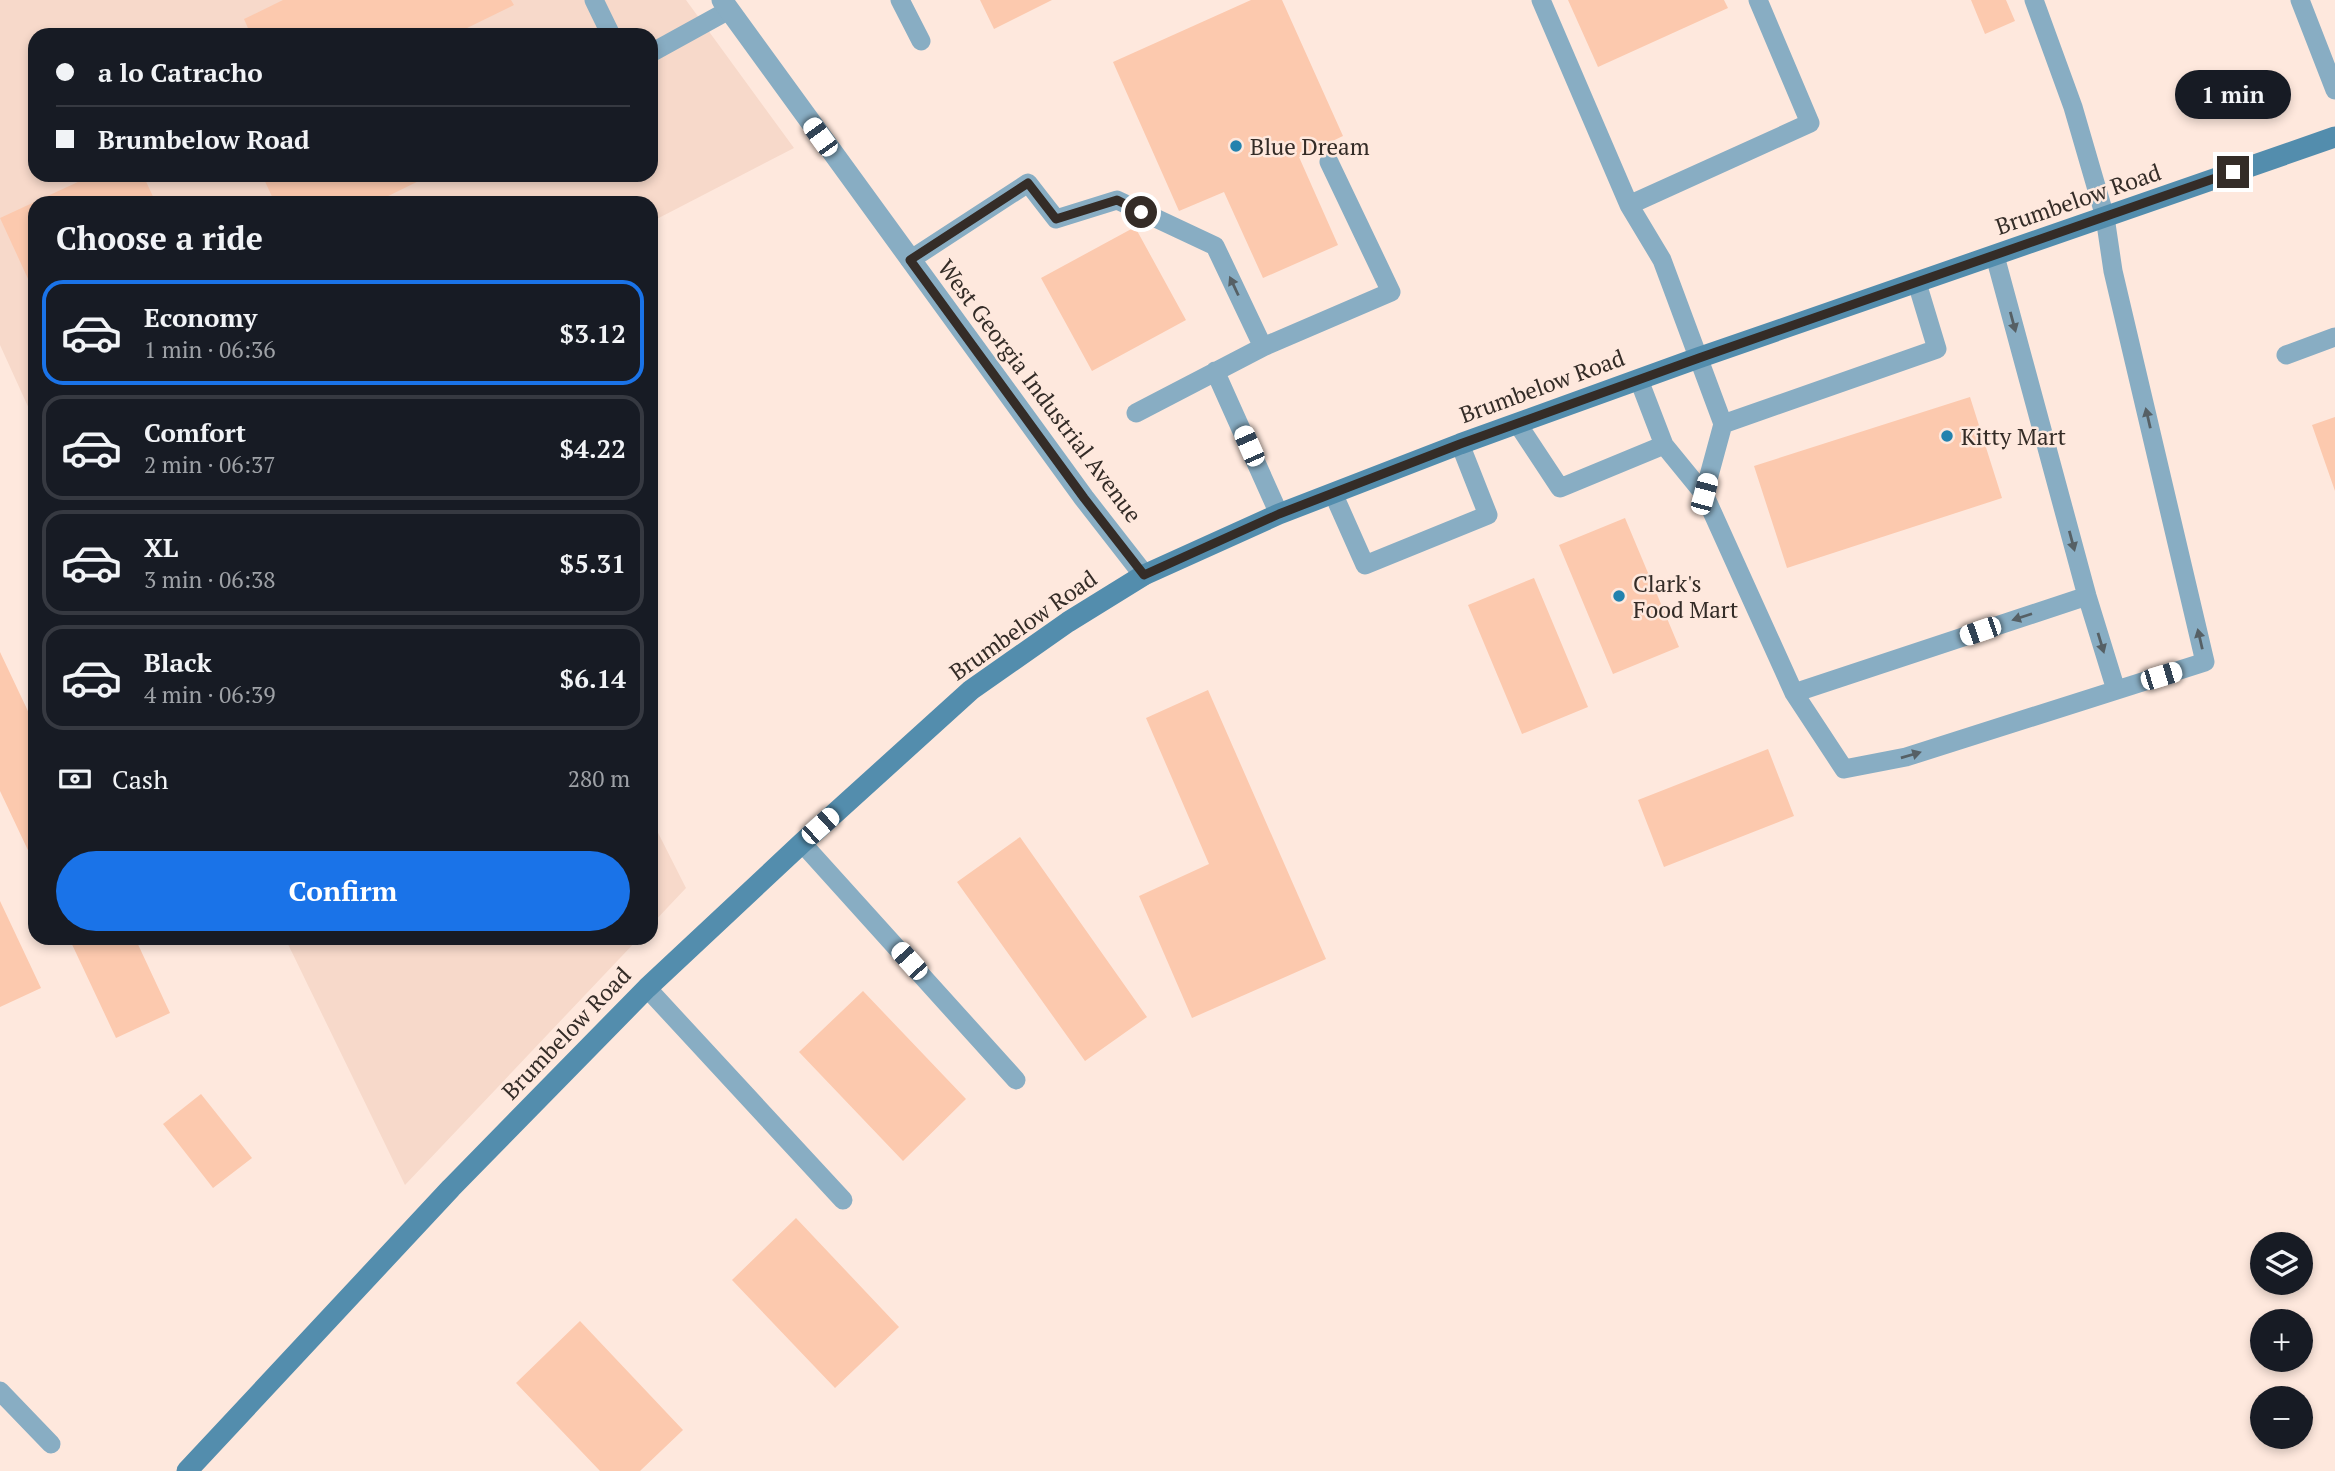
<!DOCTYPE html>
<html lang="en">
<head>
<meta charset="utf-8">
<style>
  body { margin:0; font-family:"PT Serif",serif; background:#242831; color:#f1f3f6; height:100vh; display:flex; flex-direction:column; font-size:26px; white-space:nowrap }
  * { box-sizing:border-box; margin:0 }
  p { font-size:23px; color:#9ea1a6 }
  .icon { flex:none; width:38px; height:38px; fill:none; stroke:currentColor; stroke-width:2; stroke-linecap:round; stroke-linejoin:round }
  .map { position:relative; flex:1; overflow:hidden }
  .sheet { position:absolute; left:28px; top:196px; width:630px; height:749px; display:flex; flex-direction:column; background:#171b24; border-radius:21px; box-shadow:0 4px 10px #0003 }
  .sheet>* { flex:none }
  .guide { position:absolute; left:28px; top:28px; width:630px; height:154px; border-radius:21px; box-shadow:0 4px 10px #0003; display:grid; align-content:center; height:154px; padding:0 28px; background:#171b24 }
  .tools { position:absolute; left:2250px; top:1232px; display:grid; gap:14px }
  .tools a { display:grid; place-items:center; width:63px; height:63px; border-radius:50%; background:#171b24; box-shadow:0 4px 10px #0003; font-size:35px }
  .end { position:absolute; width:32px; height:32px; margin:-16px; border:9px solid #342c27; background:#fff; box-shadow:0 0 0 4px #fff }
  .from { border-radius:50% }
  .bubble { position:absolute; height:49px; border-radius:24px; background:#171b24; box-shadow:0 4px 10px #0003; font-size:23px; font-weight:700; line-height:49px; text-align:center }
  .car { position:absolute; width:21px; height:42px; margin:-21px -10px; border-radius:9px; box-shadow:0 0 5px 2px #0007; background:linear-gradient(#fff 24%,#345 0 40%,#fff 0 76%,#345 0 86%,#fff 0) }
  .guide b { display:flex; align-items:center; gap:24px; height:66px; font-size:26px }
  .guide b+b { border-top:2px solid #363941 }
  .guide i { width:18px; height:18px; background:#f1f3f6 }
  ul { padding:0; list-style:none }
  li { display:flex; align-items:center; gap:21px; height:105px; margin:0 14px 10px; padding:0 14px; border:4px solid #363941; border-radius:21px }
  li div { flex:1 }
  li b { display:block; font-size:26px }
  li em { font-style:normal; font-weight:700 }
  li.on { border-color:#1a73e8 }
  li>.icon { width:63px; height:63px; stroke-width:1.5 }
  h2 { padding:0 28px; font-size:32px; line-height:84px }
  .pay { display:flex; align-items:center; gap:18px; height:77px; padding:0 28px; font-size:26px }
  .pay p { margin-inline-start:auto }
  .primary-button { display:flex; gap:14px; margin-top:auto; padding:14px 28px }
  .primary-button a { flex:1; height:80px; border-radius:42px; background:#1a73e8; color:#fff; font-size:28px; font-weight:700; line-height:80px; text-align:center }
  .map>svg:first-child { display:block }
</style>
</head>
<body>
<div class="map">
<svg width="2335" height="1471" viewBox="0 0 2335 1471">
  <rect width="100%" height="100%" fill="#fee8dd"/>
  <!-- built -->
  <path fill="#f7d9ca" fill-rule="evenodd" d="M0,0H686L794,148L651,222V203H35V422L0,345ZM35,35H651V175H35Z
    M651,819L686,888L651,925Z
    M285,938H639L405,1185Z"/>
  <!-- building -->
  <path fill="#fcc9ae" d="M283,0H511L514,5L465,29L467,35H251L244,19Z
    M980,0H1052L994,29Z
    M1251,0H1282L1343,136L1299,157L1338,245L1263,278L1224,192L1179,211L1113,62Z
    M1568,0H1724L1728,8L1598,67Z
    M1971,0H2006L2015,21L1985,34Z
    M93,175H143L156,203H35V294L0,218Z
    M262,175H431L374,203H275Z
    M1135,227L1186,320L1092,371L1041,278Z
    M1970,397L2002,498L1787,568L1754,466Z
    M2335,417V491L2312,425Z
    M1625,518L1679,647L1613,674L1559,545Z
    M1534,578L1588,707L1522,734L1468,605Z
    M0,652L35,726V865L0,791Z
    M1208,690L1326,959L1192,1018L1139,896L1209,864L1146,718Z
    M1768,749L1794,816L1664,867L1638,800Z
    M1020,837L1147,1017L1085,1061L957,882Z
    M0,901L41,988L0,1007Z
    M69,938H135L170,1013L116,1038Z
    M863,991L966,1099L903,1161L799,1052Z
    M201,1094L252,1158L213,1188L163,1124Z
    M796,1218L899,1327L835,1388L732,1280Z
    M580,1321L683,1430L640,1471H600L516,1383Z"/>
  <g fill="none" stroke-linecap="round" stroke-linejoin="round">
    <!-- lane -->
    <path stroke="#88adc3" stroke-width="19" d="M594,0L611,35
      M900,0L921,41
      M1541,0L1629,205L1662,260L1723,424L1937,349L1917,283
      M2300,0L2335,90
      M651,53L729,10
      M1629,205L1810,123L1758,0
      M1995,256L2087,596L2116,690
      M910,260L1028,183L1056,219L1117,200L1215,246L1263,347
      M2286,355L2335,337
      M1215,371L1279,514
      M1639,380L1664,445L1704,494L1794,693L1844,769L1906,757L2205,662L2113,271L2105,217L2073,107L2034,0
      M1136,413L1263,347L1391,292L1329,162
      M1517,423L1560,488L1664,445
      M1333,493L1365,565L1488,515L1460,444
      M1704,494L1723,424
      M1794,693L2087,596
      M802,843L1016,1080
      M647,988L843,1200
      M0,1391L51,1444"/>
    <!-- street -->
    <path stroke="#88adc3" stroke-width="21" d="M722,0L1084,498L1144,575"/>
    <!-- secondary -->
    <path stroke="#538dad" stroke-width="21" d="M187,1471L451,1188L647,988L802,843L971,690L1068,622L1144,575L1279,514L1460,444L1698,358L2335,137"/>
  </g>
  <!-- one-way arrows -->
  <defs><path id="oneway-solid" d="M-6-.8H1V-3.2L6.5 0L1 3.2V.8H-6Z" transform="scale(1.75)"/></defs>
  <g fill="#566065">
    <use href="#oneway-solid" transform="translate(1234 286) rotate(-115)"/>
    <use href="#oneway-solid" transform="translate(2013 322) rotate(75)"/>
    <use href="#oneway-solid" transform="translate(2148 418) rotate(-103)"/>
    <use href="#oneway-solid" transform="translate(2072 541) rotate(75)"/>
    <use href="#oneway-solid" transform="translate(2022 617) rotate(162)"/>
    <use href="#oneway-solid" transform="translate(2200 639) rotate(-103)"/>
    <use href="#oneway-solid" transform="translate(2101 643) rotate(73)"/>
    <use href="#oneway-solid" transform="translate(1911 755) rotate(-16)"/>
  </g>
  <g fill="none" stroke-linecap="round" stroke-linejoin="round">
    <!-- route -->
    <path stroke="#342c27" stroke-width="9" d="M1141,212L1117,200L1056,219L1028,183L910,260L1084,498L1144,575L1279,514L1460,444L1699,358L2233,172"/>
  </g>
  <!-- markers -->
  <g fill="#2382ae" stroke="#fee8dd" stroke-width="2.5">
    <circle cx="1236" cy="146" r="7"/>
    <circle cx="1947" cy="436" r="7"/>
    <circle cx="1619" cy="596" r="7"/>
  </g>
  <g text-anchor="middle" dominant-baseline="central" stroke-width="5" stroke-linejoin="round" paint-order="stroke">
    <!-- poi labels -->
    <g font-size="23" fill="#342c27" stroke="#fee8dd" text-anchor="start">
      <text x="1250" y="146">Blue Dream</text>
      <text x="1961" y="436">Kitty Mart</text>
      <text x="1633" y="583">Clark's<tspan x="1633" dy="26">Food Mart</tspan></text>
    </g>
    <!-- street labels -->
    <g font-size="23" fill="#342c27" stroke="#fee8dd">
      <text transform="translate(2078 199) rotate(-19)">Brumbelow Road</text>
      <text transform="translate(1542 386) rotate(-20)">Brumbelow Road</text>
      <text transform="translate(1040 391) rotate(53)">West Georgia Industrial Avenue</text>
      <text transform="translate(1023 625) rotate(-35)">Brumbelow Road</text>
      <text transform="translate(566 1033) rotate(-46)">Brumbelow Road</text>
    </g>
  </g>
</svg>
<div class="tools">
<a><svg class="icon" aria-label="layers" viewBox="0 0 24 24"><path d="M12 4l9 5-9 5-9-5zM3 14l9 5 9-5"/></svg></a>
<a>+</a>
<a>−</a>
</div>
<i class="end from" style="left:1141px;top:212px"></i>
<i class="end" style="left:2233px;top:172px"></i>
<div class="bubble" style="left:2175px;top:70px;width:116px">1 min</div>
<i class="car" style="left:820px;top:137px;rotate:324deg"></i>
<i class="car" style="left:1249px;top:446px;rotate:336deg"></i>
<i class="car" style="left:1704px;top:494px;rotate:15deg"></i>
<i class="car" style="left:1980px;top:631px;rotate:251deg"></i>
<i class="car" style="left:2161px;top:676px;rotate:73deg"></i>
<i class="car" style="left:820px;top:826px;rotate:48deg"></i>
<i class="car" style="left:909px;top:961px;rotate:318deg"></i>
<div class="guide">
<b><i class="from"></i>a lo Catracho</b>
<b><i></i>Brumbelow Road</b>
</div>
<section class="sheet">
<h2>Choose a ride</h2>
<ul>
<li class="on"><svg class="icon" aria-label="car" viewBox="0 0 24 24"><path d="M5 17H2v-5l4-1 3-4h7l3 4 3 1v5h-3M9 17h6M6 11h13"/><circle cx="7" cy="17" r="2"/><circle cx="17" cy="17" r="2"/></svg><div><b>Economy</b><p>1 min · 06:36</p></div><em>$3.12</em></li>
<li><svg class="icon" aria-label="car" viewBox="0 0 24 24"><path d="M5 17H2v-5l4-1 3-4h7l3 4 3 1v5h-3M9 17h6M6 11h13"/><circle cx="7" cy="17" r="2"/><circle cx="17" cy="17" r="2"/></svg><div><b>Comfort</b><p>2 min · 06:37</p></div><em>$4.22</em></li>
<li><svg class="icon" aria-label="car" viewBox="0 0 24 24"><path d="M5 17H2v-5l4-1 3-4h7l3 4 3 1v5h-3M9 17h6M6 11h13"/><circle cx="7" cy="17" r="2"/><circle cx="17" cy="17" r="2"/></svg><div><b>XL</b><p>3 min · 06:38</p></div><em>$5.31</em></li>
<li><svg class="icon" aria-label="car" viewBox="0 0 24 24"><path d="M5 17H2v-5l4-1 3-4h7l3 4 3 1v5h-3M9 17h6M6 11h13"/><circle cx="7" cy="17" r="2"/><circle cx="17" cy="17" r="2"/></svg><div><b>Black</b><p>4 min · 06:39</p></div><em>$6.14</em></li>
</ul>
<div class="pay"><svg class="icon" aria-label="cash" viewBox="0 0 24 24"><path d="M3 7h18v10H3z"/><circle cx="12" cy="12" r="2"/></svg>Cash<p>280 m</p></div>
<div class="primary-button"><a>Confirm</a></div>
</section>
</div>
</body>
</html>
